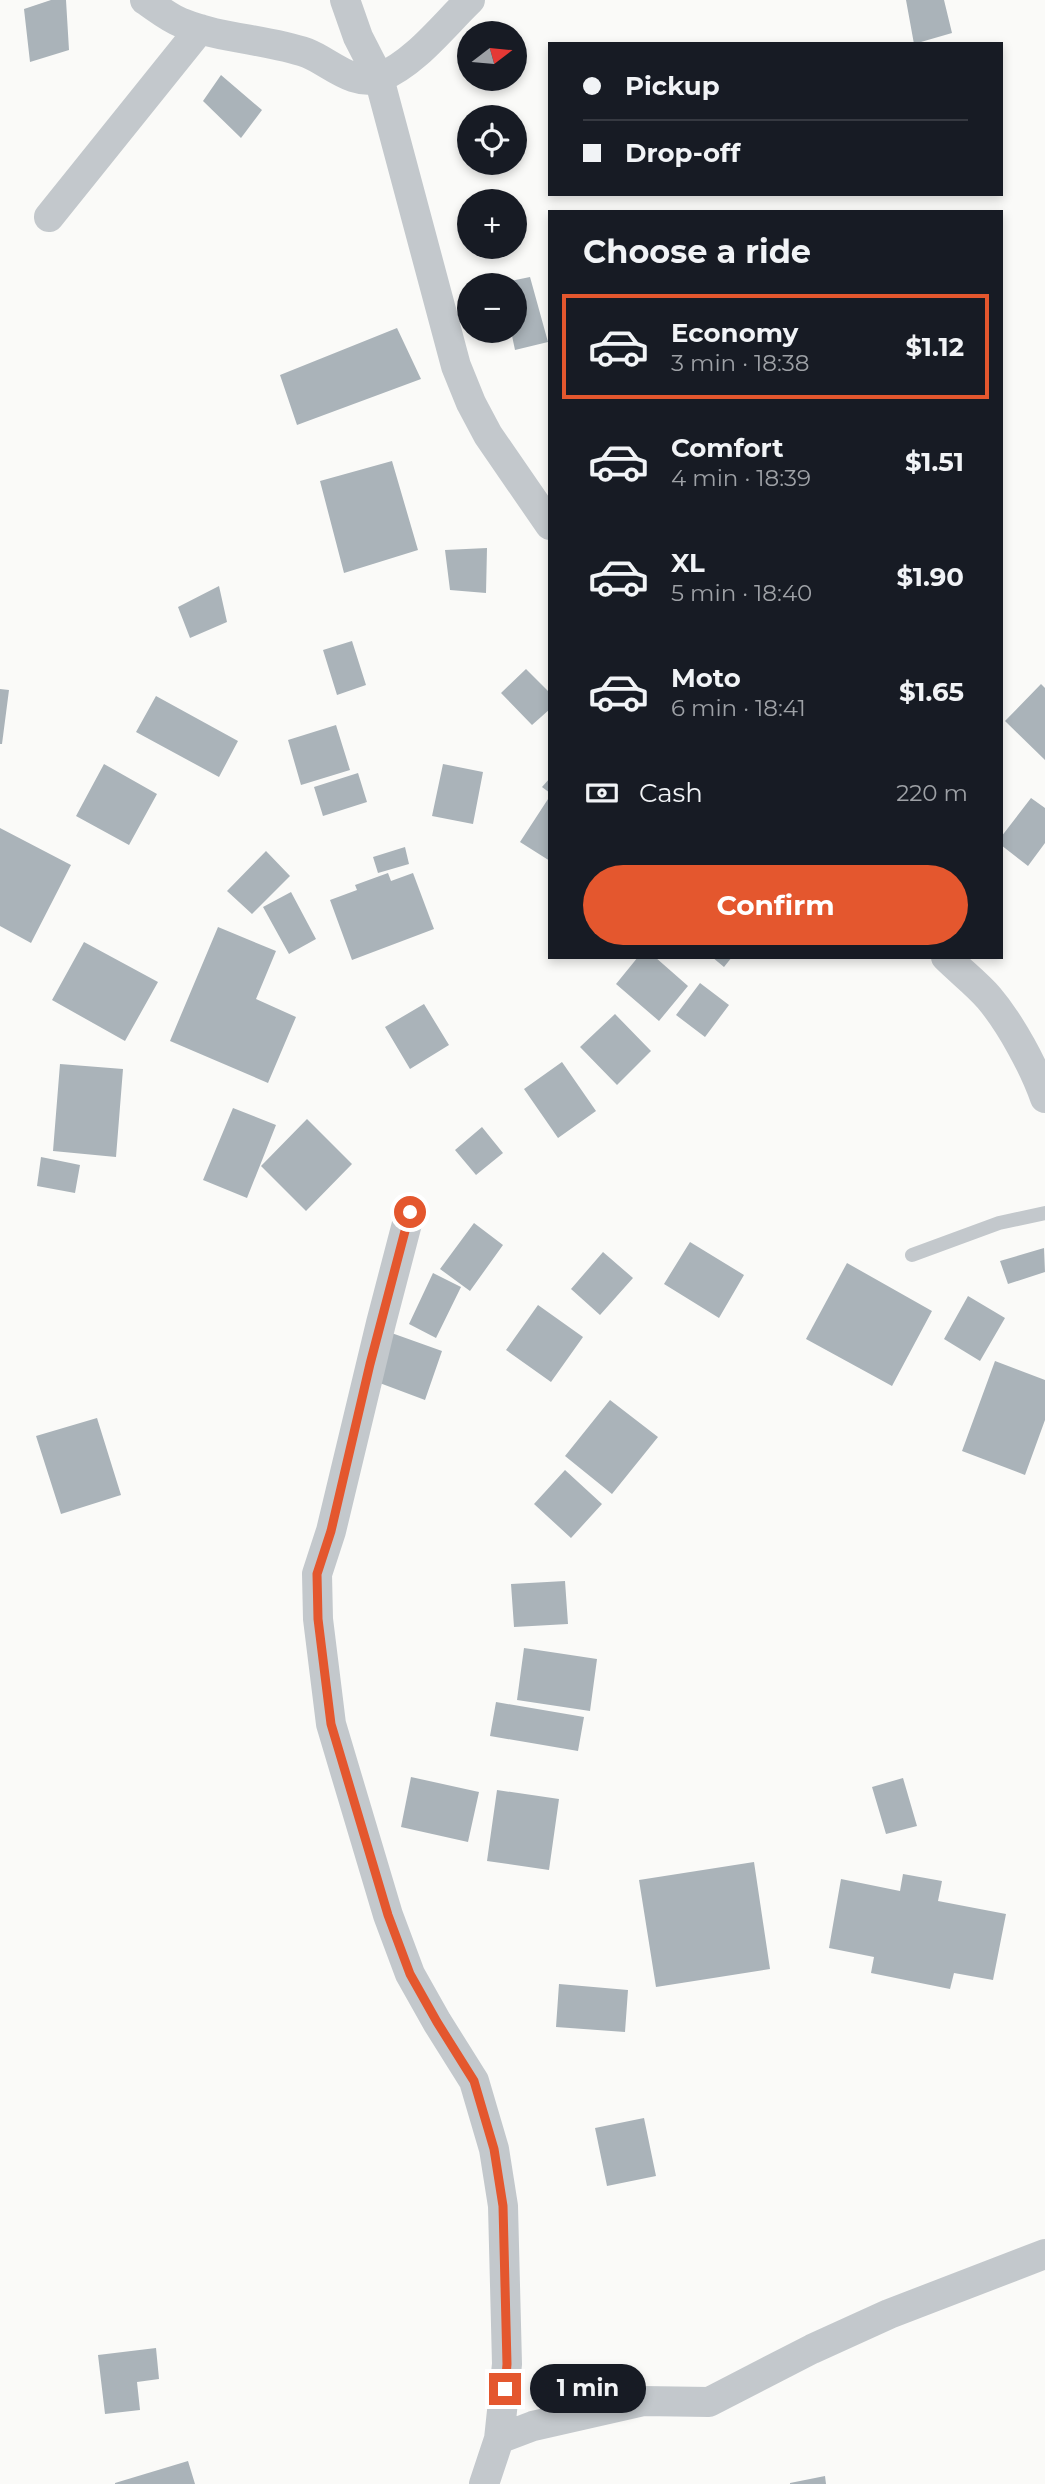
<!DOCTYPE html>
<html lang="en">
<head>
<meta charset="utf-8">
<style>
  body { margin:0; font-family:Montserrat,sans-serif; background:#20242c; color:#f1f3f6; height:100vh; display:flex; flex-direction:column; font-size:26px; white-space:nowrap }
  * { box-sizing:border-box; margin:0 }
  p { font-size:23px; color:#9ea1a6 }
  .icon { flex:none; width:38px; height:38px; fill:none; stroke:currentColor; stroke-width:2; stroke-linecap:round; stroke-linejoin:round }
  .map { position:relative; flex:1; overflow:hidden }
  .side { position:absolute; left:548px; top:210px; width:455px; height:749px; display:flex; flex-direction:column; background:#171b24; border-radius:0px; box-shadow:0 4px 10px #0003 }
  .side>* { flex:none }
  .banner { position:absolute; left:548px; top:42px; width:455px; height:154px; border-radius:0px; box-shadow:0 4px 10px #0003; display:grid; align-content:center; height:154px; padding:0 35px; background:#171b24 }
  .needle { width:46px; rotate:74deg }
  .fabs { position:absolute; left:457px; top:21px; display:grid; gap:14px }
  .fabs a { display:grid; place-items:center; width:70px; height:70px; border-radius:50%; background:#171b24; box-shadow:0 4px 10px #0003; font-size:35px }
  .end { position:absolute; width:32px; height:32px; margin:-16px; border:9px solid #e4572e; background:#fff; box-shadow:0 0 0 4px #fff }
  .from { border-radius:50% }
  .bubble { position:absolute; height:49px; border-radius:24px; background:#171b24; box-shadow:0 4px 10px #0003; font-size:23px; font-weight:700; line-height:49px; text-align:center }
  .banner b { display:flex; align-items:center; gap:24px; height:66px; font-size:26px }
  .banner b+b { border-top:2px solid #363941 }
  .banner i { width:18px; height:18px; background:#f1f3f6 }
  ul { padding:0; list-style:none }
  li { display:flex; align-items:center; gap:21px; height:105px; margin:0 14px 10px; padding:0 21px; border:4px solid transparent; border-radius:0px }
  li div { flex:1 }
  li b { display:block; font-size:26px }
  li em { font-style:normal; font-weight:700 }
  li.on { border-color:#e4572e }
  li>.icon { width:63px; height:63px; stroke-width:1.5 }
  h2 { padding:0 35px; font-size:32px; line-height:84px }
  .pay { display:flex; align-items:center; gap:18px; height:77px; padding:0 35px; font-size:26px }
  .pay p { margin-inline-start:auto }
  .primary-button { display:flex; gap:14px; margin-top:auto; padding:14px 35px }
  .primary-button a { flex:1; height:80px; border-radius:42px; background:#e4572e; color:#fff; font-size:28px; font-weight:700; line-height:80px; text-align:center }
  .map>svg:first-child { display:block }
</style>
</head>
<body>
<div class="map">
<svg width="1045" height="2484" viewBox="0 0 1045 2484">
  <rect width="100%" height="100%" fill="#fafaf8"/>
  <!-- building -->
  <path fill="#aab3b9" d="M51,0H66L69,50L30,62L24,9Z
    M906,0H944L952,33L914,44Z
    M221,75L262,110L241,138L203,101Z
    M530,277L548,342L515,350L511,331H514V285H500V283Z
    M397,328L421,379L297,425L280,375Z
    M392,461L418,550L344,573L320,481Z
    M487,548L486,593L450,590L445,550Z
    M219,586L227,622L190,638L178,607Z
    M352,641L366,685L337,695L323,650Z
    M526,669L550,693V709L532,725L501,693Z
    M1041,684L1045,688V760L1005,721Z
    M0,689L9,690L2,744H0Z
    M156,696L238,741L219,777L136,732Z
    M336,725L350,770L301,785L288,740Z
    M104,764L157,794L129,845L76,816Z
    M443,764L483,772L473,824L432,816Z
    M358,773L367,802L323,816L314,787Z
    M550,778V793L542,787Z
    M550,796V861L520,842Z
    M1031,798L1045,808V843L1028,866L1001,845V837Z
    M0,828L71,865L31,943L0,926Z
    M405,847L409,864L378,873L373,857Z
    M266,851L290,876L252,914L227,891Z
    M388,873L391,881L413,873L434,929L352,960L330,900L357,890L355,885Z
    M291,892L316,939L289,954L263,907Z
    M218,927L276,951L256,999L296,1017L268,1083L170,1041Z
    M84,942L158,982L125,1041L52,1000Z
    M638,957H655L688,986L659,1021L616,984Z
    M712,957H732L724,967Z
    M700,983L729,1005L705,1037L676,1015Z
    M424,1004L449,1045L410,1069L385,1027Z
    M615,1014L651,1051L617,1085L580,1047Z
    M562,1062L596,1111L558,1138L524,1089Z
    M60,1064L123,1069L116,1157L53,1151Z
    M233,1108L276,1125L247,1198L203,1180Z
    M307,1119L352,1164L306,1211L261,1166Z
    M482,1127L503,1153L476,1175L455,1150Z
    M41,1157L80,1165L75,1193L37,1186Z
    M474,1223L503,1245L470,1291L440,1269Z
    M690,1242L744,1275L719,1318L664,1284Z
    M1044,1248L1045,1272L1008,1284L1000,1261Z
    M603,1252L633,1278L600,1315L571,1289Z
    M847,1263L932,1311L892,1386L806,1339Z
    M433,1273L461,1287L436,1338L409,1324Z
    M968,1296L1005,1318L980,1361L944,1339Z
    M538,1305L583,1337L551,1382L506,1350Z
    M386,1331L442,1351L425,1400L369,1379Z
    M995,1361L1045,1380V1420L1025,1475L962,1451Z
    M610,1400L658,1437L612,1494L565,1456Z
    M97,1418L121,1495L61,1514L36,1436Z
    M565,1470L602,1504L571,1538L534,1504Z
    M565,1581L568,1624L514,1627L511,1584Z
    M524,1648L597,1659L590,1711L517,1700Z
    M496,1702L584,1717L578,1751L490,1736Z
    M411,1777L479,1792L468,1842L401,1827Z
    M903,1778L917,1826L886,1834L872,1787Z
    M497,1790L559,1799L549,1870L487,1861Z
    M754,1862L770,1969L656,1987L639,1880Z
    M903,1874L942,1881L938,1901L1006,1914L993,1980L954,1973L950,1989L871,1973L874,1957L829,1948L841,1879L900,1891Z
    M559,1984L628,1990L625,2032L556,2027Z
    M644,2118L656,2176L607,2186L595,2128Z
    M156,2348L159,2379L137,2382L140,2410L105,2414L98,2355Z
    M188,2461L195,2484H115V2483Z
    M825,2476L826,2484H790V2483Z"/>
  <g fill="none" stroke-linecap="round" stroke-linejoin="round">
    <!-- service -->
    <path stroke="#c3c8cc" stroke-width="14" d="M912,1255L999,1223L1045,1213"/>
    <!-- minor -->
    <path stroke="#c3c8cc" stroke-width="30" d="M145,0C157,8 169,18 182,23C221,39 266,39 307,53C330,62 354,88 381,77C416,62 443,26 470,0
      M345,0L358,37L379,78L456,366L471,403L488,435L550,525
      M49,217L200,29
      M946,957C960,971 977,984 989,998C1011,1024 1034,1067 1045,1098
      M410,1212L381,1323L331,1531L317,1574L318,1619L331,1724L388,1915L410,1974L437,2022L474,2081L494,2149L503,2206L507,2364L499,2439L484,2484
      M499,2439L533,2426L643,2401L709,2402L812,2349L889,2314L1045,2254"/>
  </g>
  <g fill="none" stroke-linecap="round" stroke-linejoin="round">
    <!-- route -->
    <path stroke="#e4572e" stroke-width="9" d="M410,1212L370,1364L331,1531L317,1574L318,1619L331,1724L388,1915L410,1974L437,2022L474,2081L494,2149L503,2206L507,2364L505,2389"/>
  </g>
</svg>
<div class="fabs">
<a><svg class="needle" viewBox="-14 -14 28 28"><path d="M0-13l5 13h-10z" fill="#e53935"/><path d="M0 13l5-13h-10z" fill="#9ea1a6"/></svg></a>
<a><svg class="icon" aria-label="locate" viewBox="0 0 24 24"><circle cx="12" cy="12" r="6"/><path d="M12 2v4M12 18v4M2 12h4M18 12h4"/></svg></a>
<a>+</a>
<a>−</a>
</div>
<i class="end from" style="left:410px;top:1212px"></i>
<i class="end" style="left:505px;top:2389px"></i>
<div class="bubble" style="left:530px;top:2364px;width:116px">1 min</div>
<div class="banner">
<b><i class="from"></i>Pickup</b>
<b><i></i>Drop-off</b>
</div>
<section class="side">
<h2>Choose a ride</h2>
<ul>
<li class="on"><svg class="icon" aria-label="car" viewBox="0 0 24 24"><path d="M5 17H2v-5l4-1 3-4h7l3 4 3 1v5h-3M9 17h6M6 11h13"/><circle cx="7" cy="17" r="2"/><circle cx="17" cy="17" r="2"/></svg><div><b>Economy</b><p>3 min · 18:38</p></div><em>$1.12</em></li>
<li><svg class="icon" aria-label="car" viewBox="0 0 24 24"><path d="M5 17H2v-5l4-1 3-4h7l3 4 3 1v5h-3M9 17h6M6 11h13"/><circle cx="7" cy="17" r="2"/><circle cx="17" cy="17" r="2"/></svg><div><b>Comfort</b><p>4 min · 18:39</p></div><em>$1.51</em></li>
<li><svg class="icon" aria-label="car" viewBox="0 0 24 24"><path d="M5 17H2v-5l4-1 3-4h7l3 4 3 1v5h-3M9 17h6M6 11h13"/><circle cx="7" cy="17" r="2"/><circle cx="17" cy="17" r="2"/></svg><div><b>XL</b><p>5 min · 18:40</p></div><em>$1.90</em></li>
<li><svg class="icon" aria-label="car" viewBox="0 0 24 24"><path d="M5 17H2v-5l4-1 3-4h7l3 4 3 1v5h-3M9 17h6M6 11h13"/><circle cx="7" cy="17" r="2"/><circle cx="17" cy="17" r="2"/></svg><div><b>Moto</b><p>6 min · 18:41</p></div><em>$1.65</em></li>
</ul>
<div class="pay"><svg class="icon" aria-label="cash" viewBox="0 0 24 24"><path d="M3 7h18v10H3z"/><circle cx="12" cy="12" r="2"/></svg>Cash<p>220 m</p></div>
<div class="primary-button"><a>Confirm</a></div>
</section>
</div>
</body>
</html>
